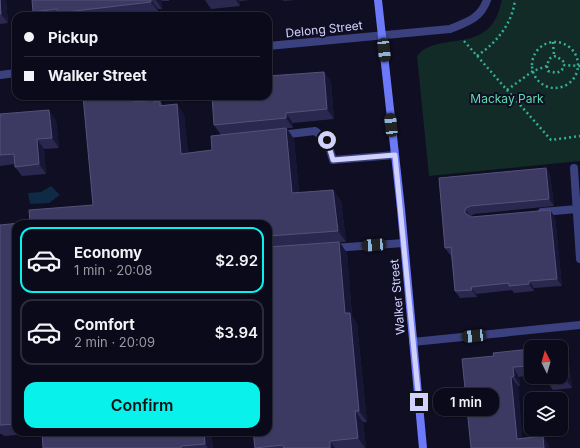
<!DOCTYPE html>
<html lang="en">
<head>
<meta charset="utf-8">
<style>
  body { margin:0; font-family:Inter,sans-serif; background:#141323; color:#f1f3f6; height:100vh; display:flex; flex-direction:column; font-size:15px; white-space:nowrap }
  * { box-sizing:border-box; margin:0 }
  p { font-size:13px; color:#9a9aa2 }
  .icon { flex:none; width:22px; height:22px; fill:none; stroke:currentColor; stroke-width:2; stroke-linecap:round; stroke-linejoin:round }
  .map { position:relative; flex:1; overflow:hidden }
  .side { position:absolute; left:12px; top:220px; width:260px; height:216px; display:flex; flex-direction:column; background:#0b0a1a; border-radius:12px; box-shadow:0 1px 3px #0004,0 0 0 1px #2b2b39 }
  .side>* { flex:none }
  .top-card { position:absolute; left:12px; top:12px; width:260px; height:88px; border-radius:12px; box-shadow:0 1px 3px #0004,0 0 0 1px #2b2b39; display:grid; align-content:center; height:88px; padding:0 12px; background:#0b0a1a }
  .needle { width:26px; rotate:355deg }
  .fabs { position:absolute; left:524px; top:340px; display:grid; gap:8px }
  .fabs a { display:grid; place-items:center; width:44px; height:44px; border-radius:8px; background:#0b0a1a; box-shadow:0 1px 3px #0004,0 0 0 1px #2b2b39; font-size:20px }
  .end { position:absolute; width:18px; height:18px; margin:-9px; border:5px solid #d1d1fd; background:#111; box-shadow:0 0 0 2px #111 }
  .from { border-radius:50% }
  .bubble { position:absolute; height:28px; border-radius:12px; background:#0b0a1a; box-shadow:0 1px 3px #0004,0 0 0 1px #2b2b39; font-size:13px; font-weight:600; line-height:28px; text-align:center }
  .car { position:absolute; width:12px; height:24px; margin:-12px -6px; border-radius:5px; box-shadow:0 0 3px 1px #0007; background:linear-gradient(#222 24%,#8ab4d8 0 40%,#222 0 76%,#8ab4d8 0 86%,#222 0) }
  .top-card b { display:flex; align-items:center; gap:14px; height:38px; font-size:15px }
  .top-card b+b { border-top:1px solid #2b2b39 }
  .top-card i { width:10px; height:10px; background:#f1f3f6 }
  ul { padding:7px 0 0; list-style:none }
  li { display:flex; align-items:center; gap:12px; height:66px; margin:0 8px 6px; padding:0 4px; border:2px solid #2b2b39; border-radius:12px }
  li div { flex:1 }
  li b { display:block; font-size:15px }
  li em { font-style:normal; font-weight:600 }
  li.active { border-color:#09f1eb }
  li>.icon { width:36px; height:36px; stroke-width:1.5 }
  .button { display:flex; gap:8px; margin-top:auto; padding:8px 12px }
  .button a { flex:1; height:46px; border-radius:12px; background:#09f1eb; color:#111; font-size:16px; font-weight:600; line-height:46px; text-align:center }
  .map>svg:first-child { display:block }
</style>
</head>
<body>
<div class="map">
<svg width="580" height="448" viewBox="0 0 580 448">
  <rect width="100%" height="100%" fill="#0f0e22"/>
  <!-- green -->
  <path fill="#122b27" d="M502,0H580V161L429,176L417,56C437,32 478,52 496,18C499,12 500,6 502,0Z"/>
  <!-- water -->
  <path fill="#0f2a45" d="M51,186L60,195L49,203L30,204L28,193L41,192Z"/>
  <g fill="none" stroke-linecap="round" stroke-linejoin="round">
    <!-- path -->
    <path stroke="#33af98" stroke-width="2.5" stroke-dasharray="2 3" stroke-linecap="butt" d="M464,41L551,140L580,136
      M553,42L554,56
      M532 65a23 23 0 1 1 46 0a23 23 0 1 1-46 0Z
      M477,56C497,42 512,24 515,0
      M547,66L548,71L557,73L562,70L563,65
      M507,90L533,71L547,66L549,59L552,57L556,56L563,61V65L580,66"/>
    <!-- service -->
    <path stroke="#3b417f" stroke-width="8" d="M280,135L315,131L327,140L333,160L395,155
      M574,168L580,259
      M542,212L577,209
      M333,248L404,243"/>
    <!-- minor -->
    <path stroke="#3b417f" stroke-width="8" d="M268,46L450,29C467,22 480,19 487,0
      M0,75L16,73
      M413,342L580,325"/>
    <!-- secondary -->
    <path stroke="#6c7af9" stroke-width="8" d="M378,0L401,209L423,448"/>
  </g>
  <!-- wall -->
  <path fill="#2b284f" d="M0,0H6L8,23L0,24Z
    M32,0H169V1H162V9H158V11L117,16H36L33,12Z
    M205,0H250L240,1V6L211,9Z
    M283,0H295L284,1Z
    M324,72L331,82L334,119L293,123V128H287L294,139L299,193L333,190L341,201L346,242H340L347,253L352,316L357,324L367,422H363L366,448H255L271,320L268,297V224H16V432H211L213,448H43L42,433L4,436L2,434H0V225L30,222L93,205L140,101L154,100L155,102L160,101L163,105L177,104L184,115L188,153L212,150L221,135L214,125Z
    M0,114L56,120L59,148L44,149L46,174L22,176L15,167V164L0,166Z
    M546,168L550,175L554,206L474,214L470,217H555L562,286L534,288V291L514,293L512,290L476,294L477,297L460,298L455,291L451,255H450L445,248L439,178Z
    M531,349V375L519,377L520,386H518L522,438L543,436L549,446L471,448L494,356Z
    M568,355L572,388L553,390L546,380Z"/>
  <!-- shaded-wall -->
  <path fill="#181635" d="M0,0H6L8,23L1,14Z
    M151,0L158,9V11L151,2Z
    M156,0H162V9Z
    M236,0H239L240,1V6Z
    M324,72L331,82L334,119L327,109Z
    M134,96H137L141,102H134Z
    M177,104L184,115L189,165L181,154Z
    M49,110L56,120L59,148L52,138Z
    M286,113L293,123V128L286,118Z
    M286,128L294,139L300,204L292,193Z
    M37,139L44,149L46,174L39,164Z
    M546,168L550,175L554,206L549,199Z
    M333,190L341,201L346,242L338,231Z
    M465,209L470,216V220L465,213Z
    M550,210L555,217L562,286L557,279Z
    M339,242L347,253L352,316L357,324L367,422L359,411L345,313Z
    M529,281L534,288V291L529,284Z
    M471,287L476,294L477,297L472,290Z
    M562,346L568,355L572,388L565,378Z
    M513,367L519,377L520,386L514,376Z
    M511,377L518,386L523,448L517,439Z
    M355,411L363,422L366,448H365L358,438Z
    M204,432H211L213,448H208L205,444Z
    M543,436L549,446V448H544Z
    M330,441L335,448H330Z"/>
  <!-- building -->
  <path fill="#3c3a62" stroke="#54527a" d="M0,0L1,14H0Z
    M32,0H151V2L58,13L57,9L33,12Z
    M324,72L327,109L286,113V118L214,125L212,96H268V76Z
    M83,96H134V102L154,100V102L160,101V106L177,104L181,154L212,150L211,136L286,128L292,193L333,190L338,231L268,236V224H259V220L217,224H16V424L0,425V225L30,222L29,210L93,205Z
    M49,110L52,138L37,139L39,164L15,167L14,154L0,155V114Z
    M546,168L549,199L470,206L465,209V213L471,217L550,210L557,279L529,281V284L509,286V283L471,287L472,290L455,291L451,247L445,248L439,178Z
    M339,242L345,313H350L359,411H355L358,438L330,441V448H284L283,445L255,448L253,432H268V320H271L268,297V247Z
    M562,346L565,378L546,380V377H561V347H548Z
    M531,349V366L513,367L514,376L511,377L517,439L543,436L544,448H471L462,359L494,356L493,353Z
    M42,432H204L205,444L181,446V448H43Z"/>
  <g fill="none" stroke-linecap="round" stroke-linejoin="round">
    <!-- route -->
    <path stroke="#d1d1fd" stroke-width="5" d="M327,140L333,160L395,155L419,402"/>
  </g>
  <g text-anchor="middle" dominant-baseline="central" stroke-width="4" stroke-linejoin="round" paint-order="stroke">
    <!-- street labels -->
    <g font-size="12" fill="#d1d1fd" stroke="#0f0e22">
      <text transform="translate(324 29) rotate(-6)">Delong Street</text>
      <text transform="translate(397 297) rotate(-95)">Walker Street</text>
    </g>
    <!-- park labels -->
    <g font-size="12" fill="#60daad" stroke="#0f0e22">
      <text x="507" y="98">Mackay Park</text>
    </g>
  </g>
</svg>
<div class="fabs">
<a><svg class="needle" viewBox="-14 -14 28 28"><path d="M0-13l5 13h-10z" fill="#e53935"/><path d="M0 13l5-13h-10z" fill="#9a9aa2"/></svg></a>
<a><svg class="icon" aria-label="layers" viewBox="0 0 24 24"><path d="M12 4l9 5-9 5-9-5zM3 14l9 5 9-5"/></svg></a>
</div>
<i class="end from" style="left:327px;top:140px"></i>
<i class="end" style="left:419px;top:402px"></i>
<div class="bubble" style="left:433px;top:388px;width:66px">1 min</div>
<i class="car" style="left:384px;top:50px;rotate:174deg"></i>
<i class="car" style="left:391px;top:125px;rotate:354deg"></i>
<i class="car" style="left:374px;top:245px;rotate:266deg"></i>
<i class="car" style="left:474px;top:336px;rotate:264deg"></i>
<div class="top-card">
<b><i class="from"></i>Pickup</b>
<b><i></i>Walker Street</b>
</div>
<section class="side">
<ul>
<li class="active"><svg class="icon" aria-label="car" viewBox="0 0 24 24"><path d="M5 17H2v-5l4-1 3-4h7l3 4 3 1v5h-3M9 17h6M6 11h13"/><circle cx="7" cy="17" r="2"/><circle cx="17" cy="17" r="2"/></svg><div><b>Economy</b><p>1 min · 20:08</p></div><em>$2.92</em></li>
<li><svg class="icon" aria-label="car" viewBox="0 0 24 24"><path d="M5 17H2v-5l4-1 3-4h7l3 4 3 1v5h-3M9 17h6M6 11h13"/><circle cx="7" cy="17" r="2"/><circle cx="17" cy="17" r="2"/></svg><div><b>Comfort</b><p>2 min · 20:09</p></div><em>$3.94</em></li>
</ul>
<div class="button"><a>Confirm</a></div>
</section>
</div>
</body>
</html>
